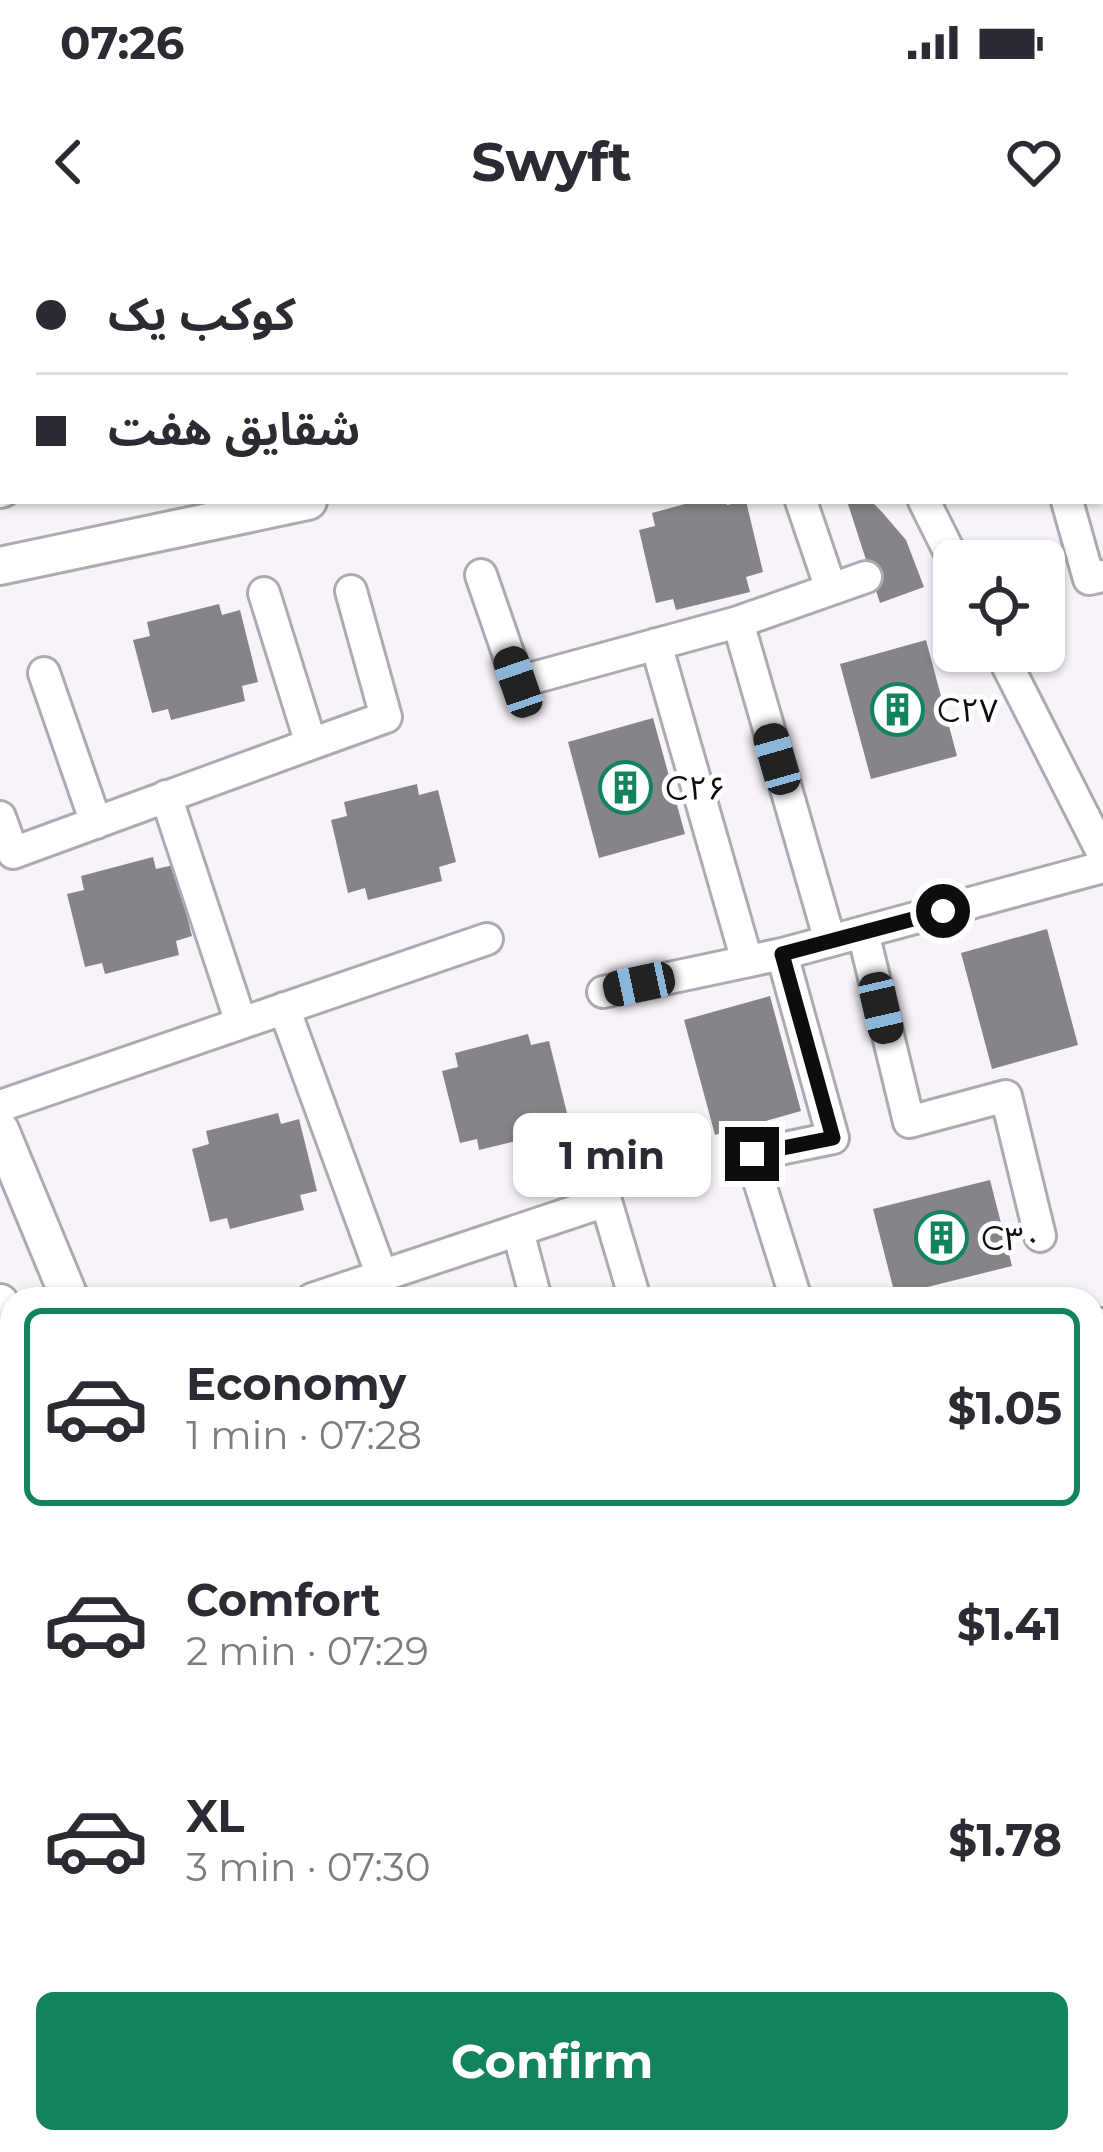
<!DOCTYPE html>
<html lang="en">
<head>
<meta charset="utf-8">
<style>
  body { margin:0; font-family:Montserrat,"Noto Sans Arabic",sans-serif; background:#f7f7f7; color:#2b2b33; height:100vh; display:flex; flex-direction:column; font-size:45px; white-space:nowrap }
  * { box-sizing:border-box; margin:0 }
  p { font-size:39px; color:#7c7c81 }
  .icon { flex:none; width:66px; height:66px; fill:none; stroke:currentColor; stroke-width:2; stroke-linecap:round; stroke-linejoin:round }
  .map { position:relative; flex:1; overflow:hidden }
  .panel { position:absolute; left:0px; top:1047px; width:1104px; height:867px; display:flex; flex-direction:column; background:#fff; border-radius:36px 36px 0 0; box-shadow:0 3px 9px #0004 }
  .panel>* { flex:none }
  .hud { position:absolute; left:0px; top:0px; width:1104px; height:264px; box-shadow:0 3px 9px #0004; display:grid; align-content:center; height:264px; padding:0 36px; background:#fff }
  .fabs { position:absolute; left:933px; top:300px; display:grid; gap:24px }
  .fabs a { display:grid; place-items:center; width:132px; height:132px; border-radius:18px; background:#fff; box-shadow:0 3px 9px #0004; font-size:60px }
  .end { position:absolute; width:54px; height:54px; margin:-27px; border:15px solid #0e0c0f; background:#fff; box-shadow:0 0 0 6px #fff }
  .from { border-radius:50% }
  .bubble { position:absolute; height:84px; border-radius:18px; background:#fff; box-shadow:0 3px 9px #0004; font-size:39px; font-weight:700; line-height:84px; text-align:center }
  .car { position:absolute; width:36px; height:72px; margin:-36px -18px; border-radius:15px; box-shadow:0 0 9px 3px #0007; background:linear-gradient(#222 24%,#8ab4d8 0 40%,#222 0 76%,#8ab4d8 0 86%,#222 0) }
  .hud b { display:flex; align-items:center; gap:42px; height:114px; font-size:45px }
  .hud b+b { border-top:3px solid #e1e1e2 }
  .hud i { width:30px; height:30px; background:#2b2b33 }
  ul { padding:21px 0 0; list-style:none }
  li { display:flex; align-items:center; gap:36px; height:198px; margin:0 24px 18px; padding:0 12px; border:6px solid transparent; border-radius:18px }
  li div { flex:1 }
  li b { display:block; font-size:45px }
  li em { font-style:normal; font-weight:700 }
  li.selected { border-color:#13825f }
  li>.icon { width:108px; height:108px; stroke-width:1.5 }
  .button { display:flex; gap:24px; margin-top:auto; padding:24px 36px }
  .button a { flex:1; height:138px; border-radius:18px; background:#13825f; color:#fff; font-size:48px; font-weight:700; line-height:138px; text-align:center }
  .status { display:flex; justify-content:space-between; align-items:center; height:84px; padding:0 60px; background:#fff; direction:ltr }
  .status svg { height:33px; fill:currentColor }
  header { display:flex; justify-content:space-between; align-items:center; height:156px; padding:0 36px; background:#fff; font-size:54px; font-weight:700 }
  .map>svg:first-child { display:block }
</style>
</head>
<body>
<div class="status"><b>07:26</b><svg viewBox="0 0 49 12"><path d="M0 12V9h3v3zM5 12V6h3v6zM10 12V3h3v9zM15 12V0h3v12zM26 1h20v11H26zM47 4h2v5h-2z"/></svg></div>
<header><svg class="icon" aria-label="back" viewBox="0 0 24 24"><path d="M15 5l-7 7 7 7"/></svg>Swyft<svg class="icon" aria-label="heart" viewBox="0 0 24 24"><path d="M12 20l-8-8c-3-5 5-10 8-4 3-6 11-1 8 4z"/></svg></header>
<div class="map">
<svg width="1103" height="1912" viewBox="0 0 1103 1912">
  <rect width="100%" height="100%" fill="#f8f3fb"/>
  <!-- green -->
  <path fill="#e2caf2" d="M559,1902H868L870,1911L633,1912L570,1907Z"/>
  <!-- building -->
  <path fill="#87838a" d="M696,261H726L727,265L746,261L763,332L746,337L750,352L676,370L673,359L656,363L639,290L655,286L652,273Z
    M847,261H871L882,272L906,300L924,347L880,363Z
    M219,364L222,375L240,370L258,442L242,446L245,461L171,480L168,469L152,473L133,400L150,396L147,382Z
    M926,400L957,516L871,539L840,424Z
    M653,478L685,594L599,618L568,502Z
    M417,544L419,555L438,550L456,622L439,627L442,641L368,660L365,648L348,653L331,580L347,576L344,562Z
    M153,617L156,629L174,625L192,696L176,701L179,715L105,734L102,723L85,727L67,654L84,650L81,636Z
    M1047,689L1078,805L992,829L961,713Z
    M770,756L801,871L715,895L684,780Z
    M528,794L531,805L549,801L567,873L550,877L554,892L479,910L477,899L460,903L442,831L458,827L455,813Z
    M278,873L281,884L299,879L317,951L300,955L304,970L230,989L227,978L210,982L192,909L209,904L206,891Z
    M990,940L1012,1026L895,1055L873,969Z
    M0,1156L12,1185V1258L0,1228Z
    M1103,1182V1273L1092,1276V1184Z"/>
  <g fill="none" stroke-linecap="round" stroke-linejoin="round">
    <defs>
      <path id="minor" d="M801,261L831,349
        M924,261L954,321
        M1067,261L1089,339L1103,336
        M481,335L518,442L738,382L866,337
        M738,382L830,701
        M656,404L747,721
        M1000,411L1103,614
        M44,433L96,583
        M311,504L386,477L351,351
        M166,556L241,783
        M0,577L13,613L311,504L264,353
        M863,692L909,882L1006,856L1040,996
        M782,714L833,898L751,915L796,1059
        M603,752L782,714L1103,627
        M284,768L382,1036
        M0,866L487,699
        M518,991L536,1059
        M312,1059L606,961L635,1059
        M1092,1338L1103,1336
        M1092,1404L1103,1436
        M1092,1546L1103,1543"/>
      <path id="tertiary" d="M1069,3L1083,0
        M1101,82H1103
        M0,249L3,248
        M0,326L308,261
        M0,890L70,1059
        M0,1063L12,1092
        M1092,1089L1103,1087
        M345,1902L349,1912
        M417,1912L418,1902"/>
      <path id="secondary" d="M461,1902L476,1912
        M287,1912L293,1902"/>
    </defs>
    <!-- minor casing -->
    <use href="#minor" stroke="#aeaab1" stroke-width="36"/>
    <!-- tertiary casing -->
    <use href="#tertiary" stroke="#aeaab1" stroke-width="42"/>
    <!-- secondary casing -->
    <use href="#secondary" stroke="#aeaab1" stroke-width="48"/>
    <!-- minor -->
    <use href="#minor" stroke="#fff" stroke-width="30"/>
    <!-- tertiary -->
    <use href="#tertiary" stroke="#fff" stroke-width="36"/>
    <!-- secondary -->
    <use href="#secondary" stroke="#fff" stroke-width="42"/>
  </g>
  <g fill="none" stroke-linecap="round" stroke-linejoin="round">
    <!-- route -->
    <path stroke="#0e0c0f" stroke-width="15" d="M752,914L833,898L782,714L943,671"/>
  </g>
  <!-- icons -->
  <defs>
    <symbol id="building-ring" viewBox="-11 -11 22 22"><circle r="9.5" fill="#fff" stroke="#13825f" stroke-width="1.5"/><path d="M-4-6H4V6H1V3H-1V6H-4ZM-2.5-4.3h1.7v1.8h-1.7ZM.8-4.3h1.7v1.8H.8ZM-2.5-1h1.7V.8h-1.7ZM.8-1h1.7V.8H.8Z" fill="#13825f"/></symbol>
  </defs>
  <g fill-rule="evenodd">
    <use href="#building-ring" x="868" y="440" width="59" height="59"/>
    <use href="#building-ring" x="596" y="518" width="59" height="59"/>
    <use href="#building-ring" x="912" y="968" width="59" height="59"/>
  </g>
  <g text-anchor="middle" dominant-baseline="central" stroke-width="10" stroke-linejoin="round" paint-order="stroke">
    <!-- poi labels -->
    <g font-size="33" fill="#0e0c0f" stroke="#fff" text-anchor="start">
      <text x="937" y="470">C۲۷</text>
      <text x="665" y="548">C۲۶</text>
      <text x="981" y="998">C۳۰</text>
    </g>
  </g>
</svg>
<div class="fabs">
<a><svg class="icon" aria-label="locate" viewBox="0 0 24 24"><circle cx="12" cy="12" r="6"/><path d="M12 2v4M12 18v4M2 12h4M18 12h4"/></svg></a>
</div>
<i class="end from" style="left:943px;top:671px"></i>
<i class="end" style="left:752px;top:914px"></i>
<div class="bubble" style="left:513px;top:873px;width:198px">1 min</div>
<i class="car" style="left:518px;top:442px;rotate:341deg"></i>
<i class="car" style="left:777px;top:519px;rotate:344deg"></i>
<i class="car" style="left:639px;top:744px;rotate:258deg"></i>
<i class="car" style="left:881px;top:768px;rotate:167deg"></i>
<div class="hud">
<b><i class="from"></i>کوکب یک</b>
<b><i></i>شقایق هفت</b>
</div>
<section class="panel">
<ul>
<li class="selected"><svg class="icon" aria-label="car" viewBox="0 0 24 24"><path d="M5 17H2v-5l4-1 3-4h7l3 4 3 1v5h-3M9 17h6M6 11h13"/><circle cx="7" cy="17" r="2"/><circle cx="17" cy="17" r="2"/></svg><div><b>Economy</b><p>1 min · 07:28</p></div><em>$1.05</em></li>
<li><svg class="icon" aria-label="car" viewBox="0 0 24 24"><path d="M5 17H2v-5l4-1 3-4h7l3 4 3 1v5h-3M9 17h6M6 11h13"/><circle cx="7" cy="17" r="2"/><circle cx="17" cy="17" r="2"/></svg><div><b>Comfort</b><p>2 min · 07:29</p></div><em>$1.41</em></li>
<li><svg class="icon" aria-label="car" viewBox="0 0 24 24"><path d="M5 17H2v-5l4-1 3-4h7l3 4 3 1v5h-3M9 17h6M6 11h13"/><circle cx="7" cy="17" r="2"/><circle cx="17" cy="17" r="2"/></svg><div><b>XL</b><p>3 min · 07:30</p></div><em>$1.78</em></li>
</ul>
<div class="button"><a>Confirm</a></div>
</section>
</div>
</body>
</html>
